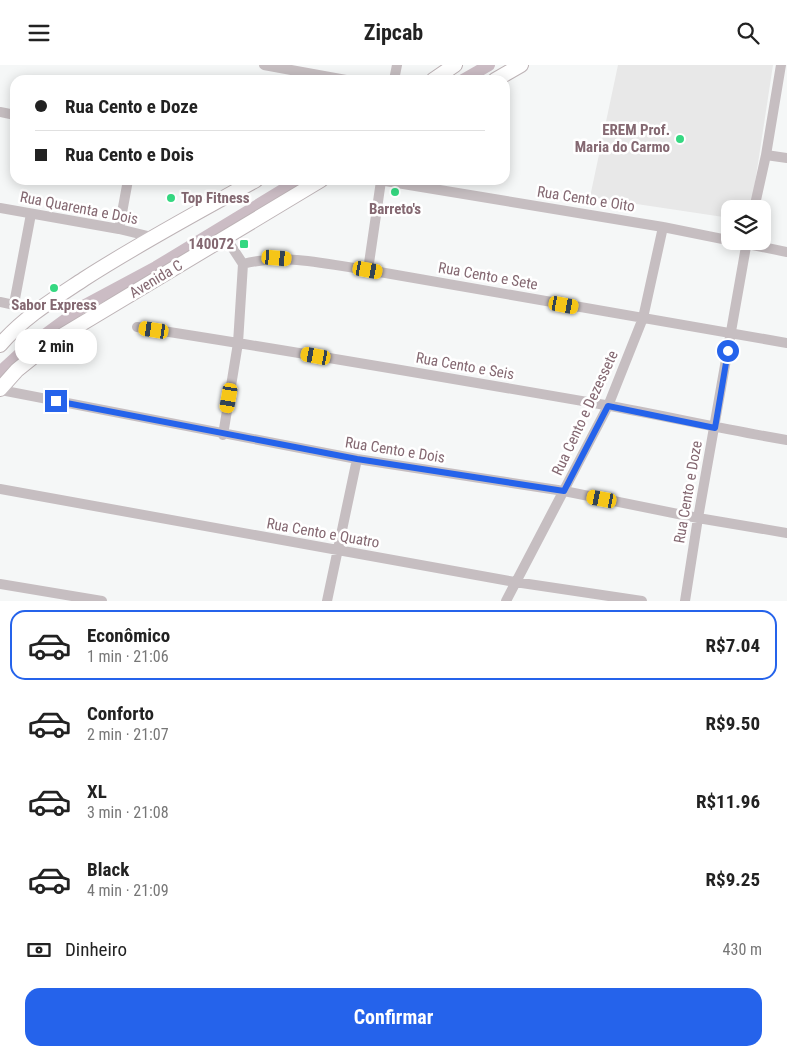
<!DOCTYPE html>
<html lang="pt">
<head>
<meta charset="utf-8">
<style>
  body { margin:0; font-family:"Roboto Condensed",sans-serif; background:#f2f2f2; color:#222; height:100vh; display:flex; flex-direction:column; font-size:19px; white-space:nowrap }
  * { box-sizing:border-box; margin:0 }
  p { font-size:16px; color:#767676 }
  .icon { flex:none; width:28px; height:28px; fill:none; stroke:currentColor; stroke-width:2; stroke-linecap:round; stroke-linejoin:round }
  .map { position:relative; height:536px; overflow:hidden }
  .sheet { display:flex; flex-direction:column; background:#fff; flex:1 }
  .sheet>* { flex:none }
  .banner { position:absolute; left:10px; top:10px; width:500px; height:110px; border-radius:15px; box-shadow:0 2px 12px #0003; display:grid; align-content:center; height:110px; padding:0 25px; background:#fff }
  .controls { position:absolute; left:721px; top:135px; display:grid; gap:10px }
  .controls a { display:grid; place-items:center; width:50px; height:50px; border-radius:10px; background:#fff; box-shadow:0 2px 12px #0003; font-size:25px }
  .end { position:absolute; width:22px; height:22px; margin:-11px; border:6px solid #2563eb; background:#fff; box-shadow:0 0 0 2px #fff }
  .from { border-radius:50% }
  .bubble { position:absolute; height:35px; border-radius:15px; background:#fff; box-shadow:0 2px 12px #0003; font-size:16px; font-weight:700; line-height:35px; text-align:center }
  .car { position:absolute; width:15px; height:30px; margin:-15px -8px; border-radius:6px; box-shadow:0 0 4px 1px #0007; background:linear-gradient(#f5c518 24%,#345 0 40%,#f5c518 0 76%,#345 0 86%,#f5c518 0) }
  .banner b { display:flex; align-items:center; gap:18px; height:48px; font-size:19px }
  .banner b+b { border-top:1px solid #e0e0e0 }
  .banner i { width:12px; height:12px; background:#222 }
  ul { padding:9px 0 0; list-style:none }
  li { display:flex; align-items:center; gap:15px; height:70px; margin:0 10px 8px; padding:0 15px; border:2px solid transparent; border-radius:15px }
  li div { flex:1 }
  li b { display:block; font-size:19px }
  li em { font-style:normal; font-weight:700 }
  li.current { border-color:#2563eb }
  li>.icon { width:45px; height:45px; stroke-width:1.5 }
  .pay { display:flex; align-items:center; gap:12px; height:55px; padding:0 25px; font-size:19px }
  .pay p { margin-inline-start:auto }
  .button { display:flex; gap:10px; margin-top:auto; padding:10px 25px }
  .button a { flex:1; height:58px; border-radius:15px; background:#2563eb; color:#fff; font-size:20px; font-weight:700; line-height:58px; text-align:center }
  header { display:flex; justify-content:space-between; align-items:center; height:65px; padding:0 25px; background:#fff; font-size:22px; font-weight:700 }
  .map>svg:first-child { display:block }
</style>
</head>
<body>
<header><svg class="icon" aria-label="menu" viewBox="0 0 24 24"><path d="M4 6h16M4 12h16M4 18h16"/></svg>Zipcab<svg class="icon" aria-label="search" viewBox="0 0 24 24"><circle cx="10" cy="10" r="6"/><path d="M15 15l6 6"/></svg></header>
<div class="map">
<svg width="787" height="536" viewBox="0 0 787 536">
  <rect width="100%" height="100%" fill="#f5f7f7"/>
  <!-- built -->
  <path fill="#e8e8e8" d="M618,0H773L751,144H730V153L590,132Z"/>
  <g fill="none" stroke-linecap="round" stroke-linejoin="round">
    <!-- canal -->
    <path stroke="#cbbcc4" stroke-width="12" d="M463,15L489,0
      M0,307L24,285L85,240L156,202L299,115"/>
    <defs>
      <path id="secondary" d="M433,15L455,0
        M495,15L521,0
        M0,280C24,252 54,234 84,214C140,178 198,147 256,115
        M0,324L17,305L53,276L321,115"/>
    </defs>
    <!-- secondary casing -->
    <use href="#secondary" stroke="#bdb3b6" stroke-width="16"/>
    <!-- street -->
    <path stroke="#c6bec1" stroke-width="10" d="M264,0L346,15
      M394,15L397,0
      M0,47L15,50
      M766,90L787,93
      M379,115L663,162L787,187
      M0,143L119,164L152,172
      M754,144L766,90L781,0
      M119,164L128,115
      M243,199C285,188 325,199 368,205L787,278
      M368,205L381,116
      M0,237L37,245
      M14,239L31,149
      M137,262C293,286 449,313 605,340C666,351 726,365 787,375
      M0,325L357,394L564,426L698,453L787,468
      M223,370L238,278L243,199L226,173
      M0,424L515,517L642,536
      M0,519L102,536
      M327,536L357,394
      M506,536L608,341L643,253L663,162
      M685,536L698,453L747,176"/>
    <!-- secondary -->
    <use href="#secondary" stroke="#fff" stroke-width="14"/>
  </g>
  <g fill="none" stroke-linecap="round" stroke-linejoin="round">
    <!-- route -->
    <path stroke="#2563eb" stroke-width="6" d="M56,336L357,394L564,426L608,341L715,363L728,286"/>
  </g>
  <!-- markers -->
  <g fill="#35d881" stroke="#fff" stroke-width="2">
    <circle cx="680" cy="74" r="5"/>
    <circle cx="395" cy="127" r="5"/>
    <circle cx="171" cy="133" r="5"/>
    <rect x="239" y="174" width="10" height="10" rx="2.5"/>
    <circle cx="54" cy="223" r="5"/>
  </g>
  <g text-anchor="middle" dominant-baseline="central" stroke-width="5" stroke-linejoin="round" paint-order="stroke">
    <!-- poi labels -->
    <g font-size="15" font-weight="bold" fill="#846871" stroke="#fff" text-anchor="end">
      <text x="670" y="65">EREM Prof.<tspan x="670" dy="17">Maria do Carmo</tspan></text>
      <text x="181" y="133" text-anchor="start">Top Fitness</text>
      <text x="395" y="144" text-anchor="middle">Barreto's</text>
      <text x="234" y="179">140072</text>
      <text x="54" y="240" text-anchor="middle">Sabor Express</text>
    </g>
    <!-- street labels -->
    <g font-size="15" fill="#846871" stroke="#fff">
      <text transform="translate(586 134) rotate(9)">Rua Cento e Oito</text>
      <text transform="translate(79 143) rotate(11)">Rua Quarenta e Dois</text>
      <text transform="translate(488 211) rotate(10)">Rua Cento e Sete</text>
      <text transform="translate(156 214) rotate(-31)">Avenida C</text>
      <text transform="translate(465 301) rotate(10)">Rua Cento e Seis</text>
      <text transform="translate(585 348) rotate(-65)">Rua Cento e Dezessete</text>
      <text transform="translate(395 385) rotate(9)">Rua Cento e Dois</text>
      <text transform="translate(688 427) rotate(-80)">Rua Cento e Doze</text>
      <text transform="translate(323 468) rotate(10)">Rua Cento e Quatro</text>
    </g>
  </g>
</svg>
<div class="controls">
<a><svg class="icon" aria-label="layers" viewBox="0 0 24 24"><path d="M12 4l9 5-9 5-9-5zM3 14l9 5 9-5"/></svg></a>
</div>
<i class="end from" style="left:728px;top:286px"></i>
<i class="end" style="left:56px;top:336px"></i>
<div class="bubble" style="left:15px;top:264px;width:82px">2 min</div>
<i class="car" style="left:277px;top:193px;rotate:95deg"></i>
<i class="car" style="left:368px;top:205px;rotate:100deg"></i>
<i class="car" style="left:564px;top:240px;rotate:100deg"></i>
<i class="car" style="left:154px;top:265px;rotate:279deg"></i>
<i class="car" style="left:316px;top:291px;rotate:280deg"></i>
<i class="car" style="left:229px;top:333px;rotate:190deg"></i>
<i class="car" style="left:602px;top:434px;rotate:281deg"></i>
<div class="banner">
<b><i class="from"></i>Rua Cento e Doze</b>
<b><i></i>Rua Cento e Dois</b>
</div>
</div>
<section class="sheet">
<ul>
<li class="current"><svg class="icon" aria-label="car" viewBox="0 0 24 24"><path d="M5 17H2v-5l4-1 3-4h7l3 4 3 1v5h-3M9 17h6M6 11h13"/><circle cx="7" cy="17" r="2"/><circle cx="17" cy="17" r="2"/></svg><div><b>Econômico</b><p>1 min · 21:06</p></div><em>R$7.04</em></li>
<li><svg class="icon" aria-label="car" viewBox="0 0 24 24"><path d="M5 17H2v-5l4-1 3-4h7l3 4 3 1v5h-3M9 17h6M6 11h13"/><circle cx="7" cy="17" r="2"/><circle cx="17" cy="17" r="2"/></svg><div><b>Conforto</b><p>2 min · 21:07</p></div><em>R$9.50</em></li>
<li><svg class="icon" aria-label="car" viewBox="0 0 24 24"><path d="M5 17H2v-5l4-1 3-4h7l3 4 3 1v5h-3M9 17h6M6 11h13"/><circle cx="7" cy="17" r="2"/><circle cx="17" cy="17" r="2"/></svg><div><b>XL</b><p>3 min · 21:08</p></div><em>R$11.96</em></li>
<li><svg class="icon" aria-label="car" viewBox="0 0 24 24"><path d="M5 17H2v-5l4-1 3-4h7l3 4 3 1v5h-3M9 17h6M6 11h13"/><circle cx="7" cy="17" r="2"/><circle cx="17" cy="17" r="2"/></svg><div><b>Black</b><p>4 min · 21:09</p></div><em>R$9.25</em></li>
</ul>
<div class="pay"><svg class="icon" aria-label="cash" viewBox="0 0 24 24"><path d="M3 7h18v10H3z"/><circle cx="12" cy="12" r="2"/></svg>Dinheiro<p>430 m</p></div>
<div class="button"><a>Confirmar</a></div>
</section>
</body>
</html>
